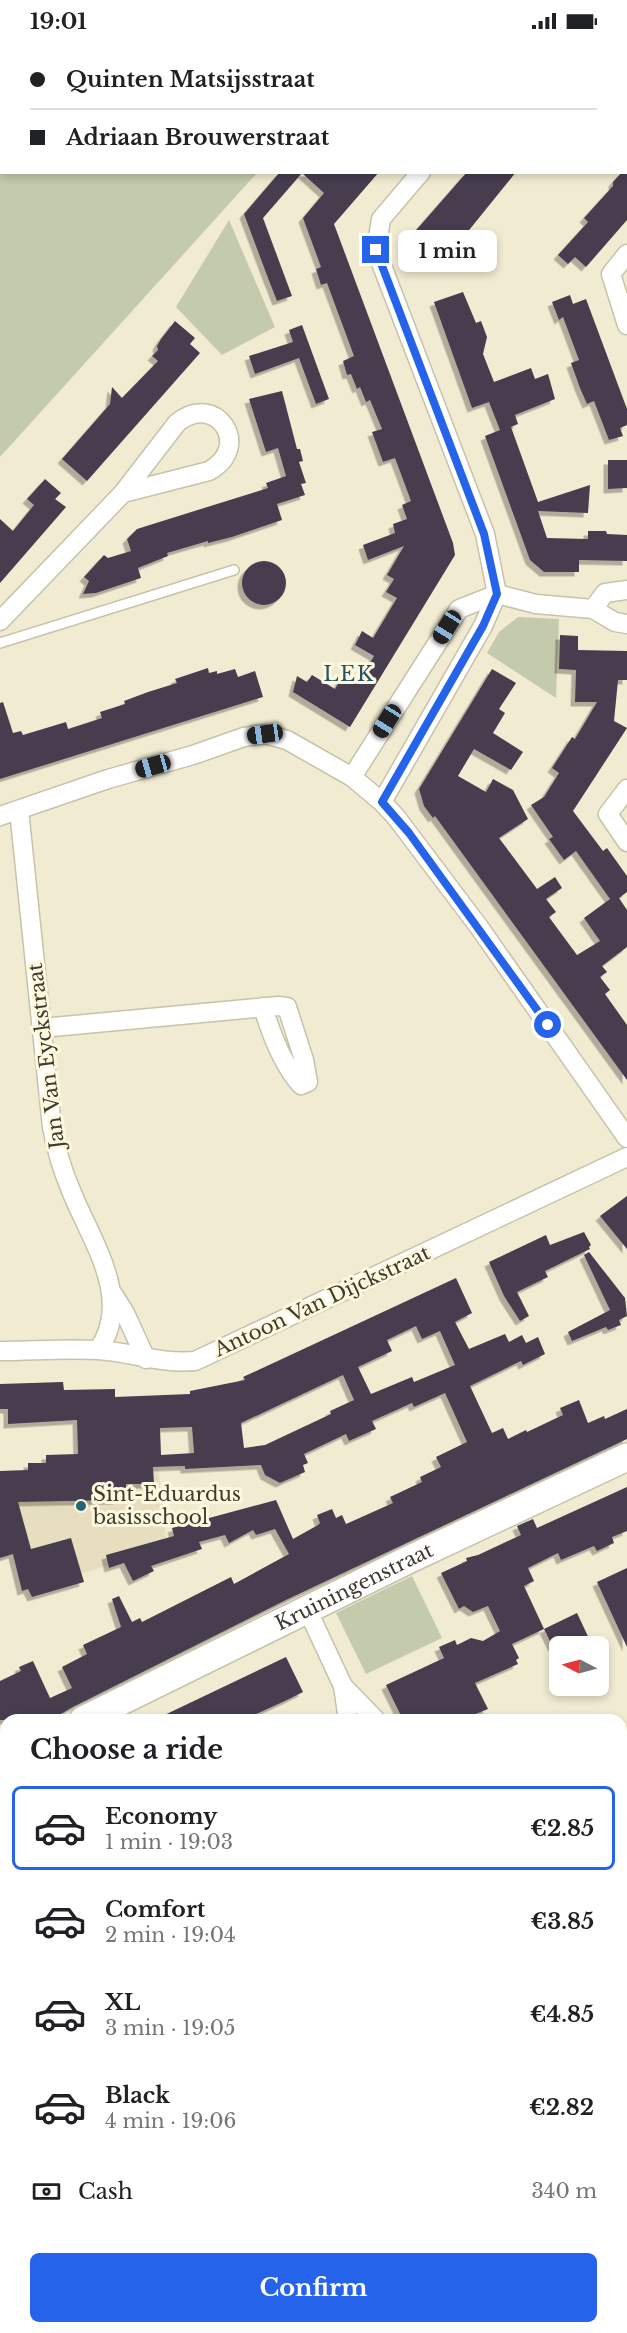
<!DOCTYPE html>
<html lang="en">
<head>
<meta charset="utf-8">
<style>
  body { margin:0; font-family:"Libre Baskerville",serif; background:#f6f6f6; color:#202124; height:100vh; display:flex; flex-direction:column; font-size:22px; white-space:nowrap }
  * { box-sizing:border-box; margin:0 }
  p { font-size:20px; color:#757577 }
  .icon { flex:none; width:33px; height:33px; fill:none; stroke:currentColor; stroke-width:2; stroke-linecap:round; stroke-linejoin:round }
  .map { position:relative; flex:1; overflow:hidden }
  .details { position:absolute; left:0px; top:1672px; width:627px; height:620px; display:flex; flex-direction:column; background:#fff; border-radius:18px 18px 0 0; box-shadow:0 3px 9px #0003 }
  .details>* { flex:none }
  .hud { position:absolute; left:0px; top:0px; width:627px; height:132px; box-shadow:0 3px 9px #0003; display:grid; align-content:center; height:132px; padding:0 30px; background:#fff }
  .needle { width:39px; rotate:276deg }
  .controls { position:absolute; left:549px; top:1594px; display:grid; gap:12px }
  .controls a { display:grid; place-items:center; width:60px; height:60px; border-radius:9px; background:#fff; box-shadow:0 3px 9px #0003; font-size:30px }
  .end { position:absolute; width:27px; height:27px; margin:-14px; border:8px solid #2563eb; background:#fff; box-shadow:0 0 0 3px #fff }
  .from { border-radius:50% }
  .bubble { position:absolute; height:42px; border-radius:9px; background:#fff; box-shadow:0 3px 9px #0003; font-size:20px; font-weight:700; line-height:42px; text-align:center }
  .car { position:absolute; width:18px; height:36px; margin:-18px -9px; border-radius:8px; box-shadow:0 0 4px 2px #0007; background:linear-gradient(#222 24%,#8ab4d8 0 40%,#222 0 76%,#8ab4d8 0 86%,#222 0) }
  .hud b { display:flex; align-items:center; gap:21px; height:57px; font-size:22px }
  .hud b+b { border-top:2px solid #e0e0e0 }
  .hud i { width:15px; height:15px; background:#202124 }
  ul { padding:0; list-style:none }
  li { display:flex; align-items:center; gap:18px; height:84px; margin:0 12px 9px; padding:0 18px; border:3px solid transparent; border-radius:9px }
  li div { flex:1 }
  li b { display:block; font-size:22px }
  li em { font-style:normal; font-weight:700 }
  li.active { border-color:#2563eb }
  li>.icon { width:54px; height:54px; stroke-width:1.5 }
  h2 { padding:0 30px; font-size:27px; line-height:72px }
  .pay { display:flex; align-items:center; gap:15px; height:66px; padding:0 30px; font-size:22px }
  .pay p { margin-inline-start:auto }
  .cta { display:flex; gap:12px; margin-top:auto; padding:12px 30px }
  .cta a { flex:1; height:69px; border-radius:9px; background:#2563eb; color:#fff; font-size:24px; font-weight:700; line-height:69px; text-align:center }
  .status { display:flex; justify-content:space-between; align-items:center; height:42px; padding:0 30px; background:#fff; direction:ltr }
  .status svg { height:16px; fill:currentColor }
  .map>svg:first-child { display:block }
</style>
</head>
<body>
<div class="status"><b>19:01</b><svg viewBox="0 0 49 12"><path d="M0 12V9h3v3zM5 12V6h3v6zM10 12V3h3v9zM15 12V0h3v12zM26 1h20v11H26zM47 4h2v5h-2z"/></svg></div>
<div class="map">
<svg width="627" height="2291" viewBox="0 0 627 2291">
  <defs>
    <filter id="shadow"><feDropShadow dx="-4.5" dy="4.5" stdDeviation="0" flood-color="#0004"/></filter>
  </defs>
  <rect width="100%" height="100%" fill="#f1ebd2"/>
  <!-- built -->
  <path fill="#e6debe" d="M158,1426L167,1506L22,1549L12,1512L0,1429Z"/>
  <!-- green -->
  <path fill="#c3cbac" d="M0,0H371L2,2V130L257,131L0,415Z
    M229,178L275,285L222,313L176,265Z
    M518,575L559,577L556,656L487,611L499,590Z
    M412,1534L442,1596L366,1632L336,1571Z"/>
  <!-- building -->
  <path fill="#463d50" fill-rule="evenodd" filter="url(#shadow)" d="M627,125V178L586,225L575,215L568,222L558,213L588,180L584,176L613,144V140L622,130H626Z
    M280,130H379L334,182L453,501L455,513L350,685L293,650L297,634L307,640L312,633L335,647L345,630L360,638L374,614L355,603L362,589L373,596L397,556L386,550L394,537L387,533L404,504L368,518L363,503L395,491L393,482L407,477L402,463L411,459L395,416L383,420L372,390L382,387L370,358L366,360L360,345L357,347L351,332L347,333L343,319L354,314L327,241L321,243L316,227L321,225L303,176L324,151L302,131L263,176L292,254L277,259L268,236L244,172Z
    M467,130H516L453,208L448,204L431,224L418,213L425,206L411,194Z
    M463,250L476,281L481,279L487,295L483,312L494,340L531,326L535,337L548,332L555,357L515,373L518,382L511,385L538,460L590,443L588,471L538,469L547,496L588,497V489H606L607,492L627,493V519L579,518V530H544L530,518L485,394L500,388L489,360L472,366L434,260Z
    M570,253L573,262L586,257L627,367V383L620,386L623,394L609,398L594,359L587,362L580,346L571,321L579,318L563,275L559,278L552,260Z
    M175,279L195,296L190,302L200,311L87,439L62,417L110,362L112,345L122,356L158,319L152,314L158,308L157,304L161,297Z
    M302,283L329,357L316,362L299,316L255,332L249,314L293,300L289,288Z
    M282,349L297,407H300L303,419L299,420L306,441L301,442L305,453L277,462L282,478L232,495L208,501V499L167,511L168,514L138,526L141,536L96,551L83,552L89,539L84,535L104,513L108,516L131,509L127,497L137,487L268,446L266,441L286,434L278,406L266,410L249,357Z
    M608,418H627V446L608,447Z
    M45,437L61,451L55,457L66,465L0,541V477L13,489L34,463L27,457Z
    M242 541a22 22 0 1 1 44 0a22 22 0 1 1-44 0Z
    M560,593L578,594V608L627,609V638H618L614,679L627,686L573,769L603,809L607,806L627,834V850L619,856L627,868V905L602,924L607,930L600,935L610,948L605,952L627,983V1038L435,774L433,776L424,764L419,747L492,627L516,641L499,667L505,671L493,691L523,710L511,728L474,707L458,734L486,750L493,737L513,748L528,777L499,796L537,847L555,835L562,846L546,857L556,870L549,875L577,913L600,899L584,876L610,857L576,809L564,818L549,797L553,795L531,763L544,755L559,731L552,726L572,695L575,697L597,660H575L576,628L559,627Z
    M208,626L209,631L217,629V632L235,627L238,635L255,629L263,655L0,737V661L3,660L13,691L21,689L23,693L66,680L68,687L102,676L100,670L125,662L124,659L148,650L177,641L175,637Z
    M627,1154V1207L600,1174Z
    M584,1190L591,1203L589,1205L590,1207L545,1229L548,1235L517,1250L529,1274L520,1279L504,1254L489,1220L546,1193L550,1203Z
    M589,1210L625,1256L627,1274L619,1278L621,1283L608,1288L606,1285L572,1299L568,1290L610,1268L584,1213Z
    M456,1236L472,1271L455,1280L469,1307L505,1292L509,1300L522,1293L526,1301L538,1295L545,1312L523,1323L521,1319L470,1344L492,1391L503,1386L508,1397L526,1388L527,1390L563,1373L560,1366L579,1358L588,1381L604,1374L605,1377L627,1367V1397L286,1558L71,1666L51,1678H0V1639L21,1629L19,1625L33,1619L50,1656L72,1646L62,1625L87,1612L83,1603L121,1585L112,1557L119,1554L132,1580L140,1576L142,1580L231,1535L234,1542L289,1512L275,1487L256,1493L253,1488L229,1501L225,1493L199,1500L202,1507L151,1524L154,1529L133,1539L124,1521L109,1526L106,1513L174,1494L172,1486L276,1458L293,1497L318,1483L320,1481L317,1473L332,1467L336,1476L342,1473L346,1482L393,1461L390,1455L422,1440L420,1435L441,1425L436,1415L467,1400L445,1351L414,1365L412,1361L372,1379L376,1387L349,1399L346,1392L304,1412L308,1421L303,1423L305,1430L280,1441L265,1433L261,1423L185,1427V1424L153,1425L154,1442H126V1447H118V1458L18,1460L31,1507L71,1496L84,1540L32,1555L28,1547L22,1549L13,1512L0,1516V1429L28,1428V1421H46V1413L78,1412L77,1378L8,1382V1367H0V1342L63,1340L64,1348L115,1347V1355L190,1352V1349L245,1338L243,1335ZM416,1284L422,1297L440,1289L455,1323L414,1340L412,1335L371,1352L358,1325L392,1309L387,1298ZM343,1333L354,1358L330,1369L331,1372L265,1403L244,1406L241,1381ZM192,1385L194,1411L161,1413L160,1386Z
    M627,1445V1489L612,1495L614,1501L597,1509L594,1504L561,1518L558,1511L528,1526L534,1539L524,1544L544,1587L512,1602L519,1616L516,1618L518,1622L475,1641L488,1667L461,1678H403L386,1643L444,1616L439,1605L455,1598L457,1603L471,1596L483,1599L500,1589L488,1564L473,1570L464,1564L459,1567L441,1531L467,1519L466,1516L478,1513L521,1493L517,1484L533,1477L537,1486Z
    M627,1526V1605L597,1540Z
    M577,1571L593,1605H574L571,1598L553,1605L544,1587Z
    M286,1615L303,1650L287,1658L243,1678H154Z"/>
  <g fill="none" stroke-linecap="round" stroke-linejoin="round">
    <defs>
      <path id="lane" d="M0,601L234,528"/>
      <path id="street" d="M534,2L536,0
        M421,130L381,177L376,208L485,492L497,552
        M627,212L611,232L627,283
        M593,567L605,551L627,548
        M0,579L123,451L177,381C215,349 254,404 209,429L123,451
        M352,735L459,567L497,552L536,562L593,567L615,580L627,582
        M627,747L608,772L627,800
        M382,760L483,584L497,552
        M19,768L52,1085C56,1108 63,1130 72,1151C91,1198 134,1258 98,1308
        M0,774L108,737L193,713L244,695L265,692L287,698L352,735L382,760L396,775L479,885L627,1096
        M42,986L278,964L287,965L304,1018L308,1040L301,1043C282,1022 271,992 263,965
        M111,1249L125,1271L146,1317
        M0,1309C32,1309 66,1306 98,1308C132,1310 158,1322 195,1319L627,1115
        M308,1569L343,1644L348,1678
        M343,1644L376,1678
        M0,1902L6,1899
        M621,1980L627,1993
        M621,2282L627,2281
        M444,2286L445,2291
        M591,2291L609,2286"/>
      <g id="secondary">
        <path id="s1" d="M83,1678L410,1517L627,1415"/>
        <path d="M0,1740L6,1735"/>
      </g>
    </defs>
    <!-- lane casing -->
    <use href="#lane" stroke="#c7c2aa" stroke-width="12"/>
    <!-- street casing -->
    <use href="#street" stroke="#c7c2aa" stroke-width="21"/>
    <!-- secondary casing -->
    <use href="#secondary" stroke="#c7c2aa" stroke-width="30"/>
    <!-- lane -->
    <use href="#lane" stroke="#fff" stroke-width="9"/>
    <!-- street -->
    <use href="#street" stroke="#fff" stroke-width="18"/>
    <!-- secondary -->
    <use href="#secondary" stroke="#fff" stroke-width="27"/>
  </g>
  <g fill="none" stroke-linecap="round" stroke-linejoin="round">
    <!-- route -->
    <path stroke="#2563eb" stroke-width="8" d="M376,208L484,492L497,552L483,584L382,760L409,791L548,983"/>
  </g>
  <!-- markers -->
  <circle fill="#236578" stroke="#fef8df" stroke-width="2" cx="81" cy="1464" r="6"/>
  <g text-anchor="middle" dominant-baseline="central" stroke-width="6" stroke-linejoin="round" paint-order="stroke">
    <!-- street labels -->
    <g font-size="20" fill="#3e3b31" stroke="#fef8df">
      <text transform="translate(46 1014) rotate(-97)">Jan Van Eyckstraat</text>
      <text transform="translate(322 1259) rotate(-25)">Antoon Van Dijckstraat</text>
      <text stroke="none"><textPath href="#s1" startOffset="302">Kruiningenstraat</textPath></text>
    </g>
    <!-- poi labels -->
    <g font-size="20" fill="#3e3b31" stroke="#fef8df" text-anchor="start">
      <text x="93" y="1452">Sint-Eduardus<tspan x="93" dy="23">basisschool</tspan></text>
    </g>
    <!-- neighbourhood labels -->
    <g font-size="21" letter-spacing="1.5" fill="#215464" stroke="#fef8df">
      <text x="349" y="632">LEK</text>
    </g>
  </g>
</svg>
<div class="controls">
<a><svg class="needle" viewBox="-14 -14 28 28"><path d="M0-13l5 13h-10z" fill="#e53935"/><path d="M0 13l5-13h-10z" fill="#757577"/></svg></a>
</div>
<i class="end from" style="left:548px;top:983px"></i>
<i class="end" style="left:376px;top:208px"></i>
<div class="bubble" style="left:398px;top:188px;width:99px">1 min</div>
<i class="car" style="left:447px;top:585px;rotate:212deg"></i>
<i class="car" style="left:387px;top:679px;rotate:212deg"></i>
<i class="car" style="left:265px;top:692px;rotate:262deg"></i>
<i class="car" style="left:153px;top:724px;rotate:254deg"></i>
<div class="hud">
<b><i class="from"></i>Quinten Matsijsstraat</b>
<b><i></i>Adriaan Brouwerstraat</b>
</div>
<section class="details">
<h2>Choose a ride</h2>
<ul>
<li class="active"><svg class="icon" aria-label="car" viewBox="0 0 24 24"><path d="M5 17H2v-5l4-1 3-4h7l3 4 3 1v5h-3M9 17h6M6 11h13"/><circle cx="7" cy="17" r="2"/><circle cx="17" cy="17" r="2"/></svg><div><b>Economy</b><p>1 min · 19:03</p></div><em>€2.85</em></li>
<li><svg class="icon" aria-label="car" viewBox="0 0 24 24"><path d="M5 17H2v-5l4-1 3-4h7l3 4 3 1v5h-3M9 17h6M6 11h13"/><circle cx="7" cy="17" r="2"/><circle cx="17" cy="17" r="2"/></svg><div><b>Comfort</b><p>2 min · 19:04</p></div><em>€3.85</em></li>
<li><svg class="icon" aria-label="car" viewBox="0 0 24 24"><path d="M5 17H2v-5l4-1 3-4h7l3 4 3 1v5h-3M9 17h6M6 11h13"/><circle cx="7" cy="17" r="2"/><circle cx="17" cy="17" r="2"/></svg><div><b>XL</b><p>3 min · 19:05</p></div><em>€4.85</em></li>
<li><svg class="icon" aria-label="car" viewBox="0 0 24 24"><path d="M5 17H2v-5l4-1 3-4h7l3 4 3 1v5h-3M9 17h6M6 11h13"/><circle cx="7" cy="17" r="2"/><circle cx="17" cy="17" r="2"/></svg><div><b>Black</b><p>4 min · 19:06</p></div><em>€2.82</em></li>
</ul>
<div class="pay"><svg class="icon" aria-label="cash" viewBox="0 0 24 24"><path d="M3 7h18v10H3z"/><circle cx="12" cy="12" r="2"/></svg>Cash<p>340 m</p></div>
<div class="cta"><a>Confirm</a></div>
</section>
</div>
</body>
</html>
